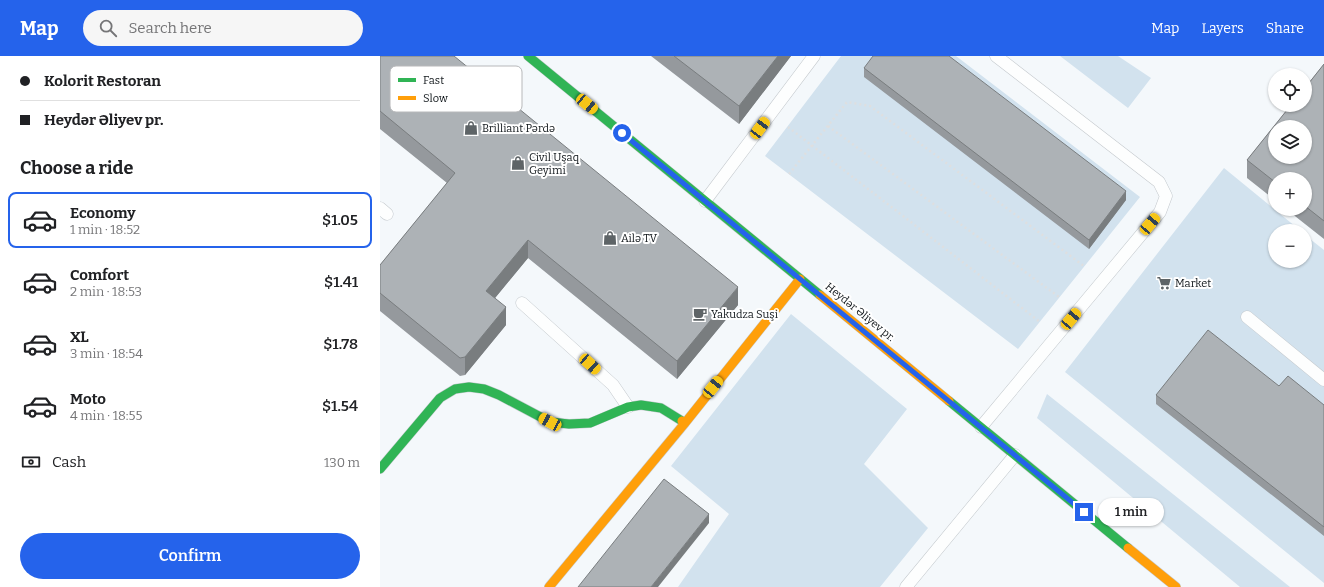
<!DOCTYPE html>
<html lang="en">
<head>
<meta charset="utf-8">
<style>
  body { margin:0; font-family:Bitter,serif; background:#f6f6f6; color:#202124; height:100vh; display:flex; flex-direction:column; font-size:15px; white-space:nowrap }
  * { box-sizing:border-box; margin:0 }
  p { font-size:13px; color:#757577 }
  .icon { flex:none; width:22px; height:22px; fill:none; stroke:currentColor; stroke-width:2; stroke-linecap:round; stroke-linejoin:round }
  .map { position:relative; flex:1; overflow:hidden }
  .panel { display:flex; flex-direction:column; background:#fff; width:380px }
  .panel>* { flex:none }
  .hud { display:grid; align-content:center; height:88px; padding:0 20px; background:#fff }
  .buttons { position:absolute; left:888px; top:12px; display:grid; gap:8px }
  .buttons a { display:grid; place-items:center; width:44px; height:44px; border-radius:50%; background:#fff; box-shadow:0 1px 3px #0004; font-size:20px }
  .end { position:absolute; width:18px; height:18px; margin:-9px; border:5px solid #2563eb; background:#fff; box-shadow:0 0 0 2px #fff }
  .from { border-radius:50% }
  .bubble { position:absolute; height:28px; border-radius:14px; background:#fff; box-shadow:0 1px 3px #0004; font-size:13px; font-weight:600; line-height:28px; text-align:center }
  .car { position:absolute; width:12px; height:24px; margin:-12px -6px; border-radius:5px; box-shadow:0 0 3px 1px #0007; background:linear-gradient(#f5c518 24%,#345 0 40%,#f5c518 0 76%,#345 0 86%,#f5c518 0) }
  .hud b { display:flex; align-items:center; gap:14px; height:38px; font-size:15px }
  .hud b+b { border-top:1px solid #e0e0e0 }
  .hud i { width:10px; height:10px; background:#202124 }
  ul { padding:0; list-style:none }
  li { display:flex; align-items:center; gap:12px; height:56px; margin:0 8px 6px; padding:0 12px; border:2px solid transparent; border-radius:8px }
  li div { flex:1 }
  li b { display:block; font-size:15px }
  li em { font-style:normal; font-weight:600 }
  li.selected { border-color:#2563eb }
  li>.icon { width:36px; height:36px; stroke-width:1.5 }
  h2 { padding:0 20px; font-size:18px; line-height:48px }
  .pay { display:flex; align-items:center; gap:10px; height:44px; padding:0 20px; font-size:15px }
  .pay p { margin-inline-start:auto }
  .cta { display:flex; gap:8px; margin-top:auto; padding:8px 20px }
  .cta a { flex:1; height:46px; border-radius:24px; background:#2563eb; color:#fff; font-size:16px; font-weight:600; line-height:46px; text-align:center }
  header { display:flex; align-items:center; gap:24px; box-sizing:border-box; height:56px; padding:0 20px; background:#2563eb; color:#fff }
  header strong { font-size:19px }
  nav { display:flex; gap:22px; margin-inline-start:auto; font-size:14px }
  .search { width:280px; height:36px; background:#f6f6f6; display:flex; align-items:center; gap:10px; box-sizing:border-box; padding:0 14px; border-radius:22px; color:#757577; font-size:15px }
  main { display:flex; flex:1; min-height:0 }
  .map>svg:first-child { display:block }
</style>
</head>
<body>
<header>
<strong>Map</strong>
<div class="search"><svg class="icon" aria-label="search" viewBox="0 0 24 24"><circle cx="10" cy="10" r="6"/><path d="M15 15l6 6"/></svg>Search here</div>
<nav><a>Map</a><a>Layers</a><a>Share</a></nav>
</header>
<main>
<section class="panel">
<div class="hud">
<b><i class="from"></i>Kolorit Restoran</b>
<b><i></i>Heydər Əliyev pr.</b>
</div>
<h2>Choose a ride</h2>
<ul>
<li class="selected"><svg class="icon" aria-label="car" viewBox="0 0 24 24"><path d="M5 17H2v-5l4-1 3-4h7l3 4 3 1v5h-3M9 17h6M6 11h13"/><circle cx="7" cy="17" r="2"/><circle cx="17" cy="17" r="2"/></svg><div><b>Economy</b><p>1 min · 18:52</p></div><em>$1.05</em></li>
<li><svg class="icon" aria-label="car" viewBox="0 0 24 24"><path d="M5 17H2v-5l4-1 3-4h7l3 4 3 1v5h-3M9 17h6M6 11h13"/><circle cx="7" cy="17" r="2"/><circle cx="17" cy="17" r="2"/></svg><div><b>Comfort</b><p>2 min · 18:53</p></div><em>$1.41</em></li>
<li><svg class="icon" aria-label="car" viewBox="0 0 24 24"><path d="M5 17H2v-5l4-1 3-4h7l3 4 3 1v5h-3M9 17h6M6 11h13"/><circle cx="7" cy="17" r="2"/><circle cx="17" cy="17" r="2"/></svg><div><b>XL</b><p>3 min · 18:54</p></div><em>$1.78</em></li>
<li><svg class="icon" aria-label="car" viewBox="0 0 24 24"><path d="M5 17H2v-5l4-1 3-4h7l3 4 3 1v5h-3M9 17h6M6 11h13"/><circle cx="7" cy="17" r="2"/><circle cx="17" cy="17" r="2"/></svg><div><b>Moto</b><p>4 min · 18:55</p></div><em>$1.54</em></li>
</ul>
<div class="pay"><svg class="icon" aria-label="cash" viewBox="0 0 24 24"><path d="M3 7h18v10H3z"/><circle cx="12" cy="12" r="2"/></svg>Cash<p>130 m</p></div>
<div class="cta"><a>Confirm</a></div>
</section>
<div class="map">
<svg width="944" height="531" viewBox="0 0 944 531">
  <rect width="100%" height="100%" fill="#f4f8fb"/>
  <!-- green -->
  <path fill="#d2e2ee" d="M461,0H576L760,141L638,293L385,100Z
    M680,0H738L771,22L748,52Z
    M844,112L921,175H895V205H925V179L944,194V527L685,316Z
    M411,258L527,353L484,408L548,472L500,531H298L349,458L291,410Z
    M667,338L910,531H860L657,362Z"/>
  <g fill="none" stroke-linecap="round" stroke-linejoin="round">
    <defs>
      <path id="lane" d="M325,145L434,0
        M0,152L7,158
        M142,247L233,329L248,351
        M867,261L944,324
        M601,371L780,156L786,140L779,126L616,0
        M526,531L635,399"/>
      <path id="fast" d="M148,0L440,239
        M569,345L748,492
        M0,413L60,342L75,333L89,331L104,333L119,339L170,366L189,368L210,367L248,351L261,349L281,352L302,365"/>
      <path id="slow" d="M440,239L569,345
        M302,365L305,367L420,223
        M748,492L796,531
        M169,531L305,367"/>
    </defs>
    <!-- lane casing -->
    <use href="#lane" stroke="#c4c9cd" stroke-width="13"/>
    <!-- fast casing -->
    <use href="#fast" stroke="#c4c9cd" stroke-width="10"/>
    <!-- slow casing -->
    <use href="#slow" stroke="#c4c9cd" stroke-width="10"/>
    <!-- path -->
    <path stroke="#dedfe0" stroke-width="2.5" stroke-dasharray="2 3" stroke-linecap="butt" d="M448,70L679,241
      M408,71L660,266
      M409,118L467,46L490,50L704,210"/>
    <!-- lane -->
    <use href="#lane" stroke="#fdfefe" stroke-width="12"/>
    <!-- fast -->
    <use href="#fast" stroke="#30b455" stroke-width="9"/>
    <!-- slow -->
    <use href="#slow" stroke="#ff9f0a" stroke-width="9"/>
  </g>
  <!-- wall -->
  <path fill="#95999d" d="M0,0L358,249L297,323L148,202L115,242L126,269L85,319L80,320L0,255V209L67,127L0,73Z
    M271,0H411L359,68Z
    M944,8V183L906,153H925V123H895V144L867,122V104Z
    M484,12L746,144L709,193L484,21Z
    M899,330L944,349V480L776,348V339Z"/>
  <!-- shaded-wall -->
  <path fill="#797d7f" d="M398,0H411L359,68V50Z
    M746,135V144L709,193V184Z
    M148,184V202L106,253V235Z
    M358,231V249L297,323V305Z
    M126,251V269L85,319V301Z
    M329,458V467L278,531H271Z"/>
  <!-- building -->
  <path fill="#adb2b6" stroke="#797d7f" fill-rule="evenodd" d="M0,0H74L358,231L297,305L148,184L106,235L126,251L85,301L80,302L0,237V209L75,117L0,55Z
    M294,0H398L359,50Z
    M493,0H569L746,135L709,184L484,12Z
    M944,8V165L925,150V123H895V126L867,104L911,49H925V32ZM895,71H925V101H895Z
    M828,274L899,330L908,320L944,349V471L776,339Z
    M284,423L329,458L271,531H198Z"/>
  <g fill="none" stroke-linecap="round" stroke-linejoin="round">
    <!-- route -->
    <path stroke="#2563eb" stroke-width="5" d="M242,77L704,456"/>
  </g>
  <!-- icons -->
  <defs>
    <symbol id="shop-bare" viewBox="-9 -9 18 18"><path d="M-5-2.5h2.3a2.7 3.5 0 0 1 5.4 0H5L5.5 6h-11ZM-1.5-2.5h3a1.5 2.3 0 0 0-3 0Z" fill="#5e6467" stroke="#fff" stroke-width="2.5" paint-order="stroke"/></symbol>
    <symbol id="supermarket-bare" viewBox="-9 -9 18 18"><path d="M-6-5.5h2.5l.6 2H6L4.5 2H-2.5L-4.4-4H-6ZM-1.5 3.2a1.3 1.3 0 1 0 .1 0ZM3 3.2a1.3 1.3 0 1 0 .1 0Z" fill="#5e6467" stroke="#fff" stroke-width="2.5" paint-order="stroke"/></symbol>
    <symbol id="cafe-bare" viewBox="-9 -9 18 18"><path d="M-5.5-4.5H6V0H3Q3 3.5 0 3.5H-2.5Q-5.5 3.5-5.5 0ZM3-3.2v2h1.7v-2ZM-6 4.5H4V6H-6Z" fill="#5e6467" stroke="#fff" stroke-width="2.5" paint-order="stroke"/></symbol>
  </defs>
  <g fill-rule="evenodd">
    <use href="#shop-bare" x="81" y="62" width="20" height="20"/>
    <use href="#shop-bare" x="128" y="97" width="20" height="20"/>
    <use href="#shop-bare" x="220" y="172" width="20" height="20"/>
    <use href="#supermarket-bare" x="774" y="217" width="20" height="20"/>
    <use href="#cafe-bare" x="310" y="248" width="20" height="20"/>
  </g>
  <g text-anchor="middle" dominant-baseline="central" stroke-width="4" stroke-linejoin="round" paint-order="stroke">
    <!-- poi labels -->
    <g font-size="11" fill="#0e1418" stroke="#fff" text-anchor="start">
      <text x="102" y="72">Brilliant Pərdə</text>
      <text x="149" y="101">Civil Uşaq<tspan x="149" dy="13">Geyimi</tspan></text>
      <text x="241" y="182">Ailə TV</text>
      <text x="795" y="227">Market</text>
      <text x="331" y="258">Yakudza Suşi</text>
    </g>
    <!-- street labels -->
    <g font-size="11" fill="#0e1418" stroke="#fff">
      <text transform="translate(480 256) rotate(39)">Heydər Əliyev pr.</text>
    </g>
  </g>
  <!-- legend -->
  <rect x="10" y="10" width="132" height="46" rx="6" fill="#fff" stroke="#b7b8ba" stroke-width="1"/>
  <rect x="18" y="22" width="18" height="4" fill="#30b455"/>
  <rect x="18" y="40" width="18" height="4" fill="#ff9f0a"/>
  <g font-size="11" fill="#0e1418">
    <text x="43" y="28">Fast</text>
    <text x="43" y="46">Slow</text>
  </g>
</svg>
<div class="buttons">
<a><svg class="icon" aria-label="locate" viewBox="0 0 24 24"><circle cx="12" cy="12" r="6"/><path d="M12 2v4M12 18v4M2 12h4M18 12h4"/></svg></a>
<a><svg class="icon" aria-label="layers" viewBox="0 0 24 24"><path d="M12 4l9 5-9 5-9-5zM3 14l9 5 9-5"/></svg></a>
<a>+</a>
<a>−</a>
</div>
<i class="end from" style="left:242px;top:77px"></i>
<i class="end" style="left:704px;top:456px"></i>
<div class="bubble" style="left:718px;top:442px;width:66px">1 min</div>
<i class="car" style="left:207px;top:48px;rotate:129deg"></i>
<i class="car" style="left:380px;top:72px;rotate:37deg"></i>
<i class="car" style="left:770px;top:168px;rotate:40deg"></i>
<i class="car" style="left:691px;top:263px;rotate:40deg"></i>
<i class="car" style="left:210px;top:308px;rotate:132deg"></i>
<i class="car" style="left:333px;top:331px;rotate:39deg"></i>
<i class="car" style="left:170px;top:366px;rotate:298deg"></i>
</div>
</main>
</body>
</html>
